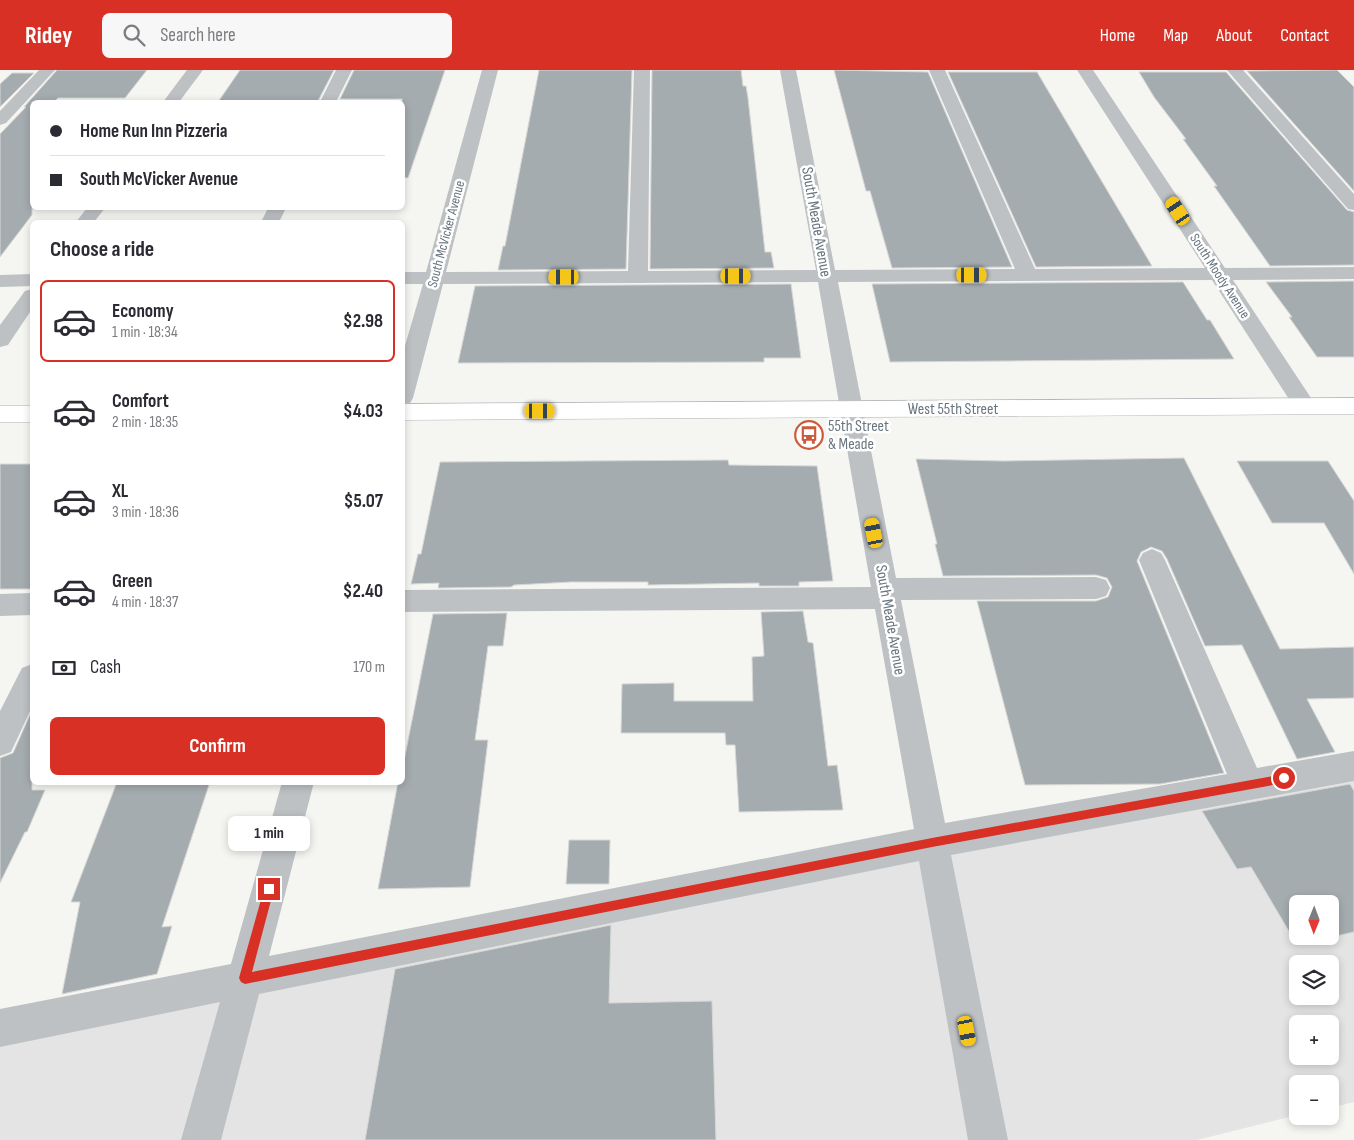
<!DOCTYPE html>
<html lang="en">
<head>
<meta charset="utf-8">
<style>
  body { margin:0; font-family:"Sofia Sans Condensed",sans-serif; background:#f7f7f7; color:#2b2b33; height:100vh; display:flex; flex-direction:column; font-size:19px; white-space:nowrap }
  * { box-sizing:border-box; margin:0 }
  p { font-size:16px; color:#7c7c81 }
  .icon { flex:none; width:28px; height:28px; fill:none; stroke:currentColor; stroke-width:2; stroke-linecap:round; stroke-linejoin:round }
  .map { position:relative; flex:1; overflow:hidden }
  .panel { position:absolute; left:30px; top:150px; width:375px; height:565px; display:flex; flex-direction:column; background:#fff; border-radius:8px; box-shadow:0 2px 8px #0003 }
  .panel>* { flex:none }
  .hud { position:absolute; left:30px; top:30px; width:375px; height:110px; border-radius:8px; box-shadow:0 2px 8px #0003; display:grid; align-content:center; height:110px; padding:0 20px; background:#fff }
  .needle { width:32px; rotate:181deg }
  .tools { position:absolute; left:1289px; top:825px; display:grid; gap:10px }
  .tools a { display:grid; place-items:center; width:50px; height:50px; border-radius:8px; background:#fff; box-shadow:0 2px 8px #0003; font-size:25px }
  .end { position:absolute; width:22px; height:22px; margin:-11px; border:6px solid #d93025; background:#fff; box-shadow:0 0 0 2px #fff }
  .from { border-radius:50% }
  .bubble { position:absolute; height:35px; border-radius:8px; background:#fff; box-shadow:0 2px 8px #0003; font-size:16px; font-weight:700; line-height:35px; text-align:center }
  .car { position:absolute; width:15px; height:30px; margin:-15px -8px; border-radius:6px; box-shadow:0 0 4px 1px #0007; background:linear-gradient(#f5c518 24%,#345 0 40%,#f5c518 0 76%,#345 0 86%,#f5c518 0) }
  .hud b { display:flex; align-items:center; gap:18px; height:48px; font-size:19px }
  .hud b+b { border-top:1px solid #e1e1e2 }
  .hud i { width:12px; height:12px; background:#2b2b33 }
  ul { padding:0; list-style:none }
  li { display:flex; align-items:center; gap:15px; height:82px; margin:0 10px 8px; padding:0 10px; border:2px solid transparent; border-radius:8px }
  li div { flex:1 }
  li b { display:block; font-size:19px }
  li em { font-style:normal; font-weight:700 }
  li.on { border-color:#d93025 }
  li>.icon { width:45px; height:45px; stroke-width:1.5 }
  h2 { padding:0 20px; font-size:22px; line-height:60px }
  .pay { display:flex; align-items:center; gap:12px; height:55px; padding:0 20px; font-size:19px }
  .pay p { margin-inline-start:auto }
  .action { display:flex; gap:10px; margin-top:auto; padding:10px 20px }
  .action a { flex:1; height:58px; border-radius:8px; background:#d93025; color:#fff; font-size:20px; font-weight:700; line-height:58px; text-align:center }
  header { display:flex; align-items:center; gap:30px; box-sizing:border-box; height:70px; padding:0 25px; background:#d93025; color:#fff }
  header strong { font-size:24px }
  nav { display:flex; gap:28px; margin-inline-start:auto; font-size:18px }
  .search { width:350px; height:45px; background:#f7f7f7; display:flex; align-items:center; gap:12px; box-sizing:border-box; padding:0 18px; border-radius:8px; color:#7c7c81; font-size:19px }
  .map>svg:first-child { display:block }
</style>
</head>
<body>
<header>
<strong>Ridey</strong>
<div class="search"><svg class="icon" aria-label="search" viewBox="0 0 24 24"><circle cx="10" cy="10" r="6"/><path d="M15 15l6 6"/></svg>Search here</div>
<nav><a>Home</a><a>Map</a><a>About</a><a>Contact</a></nav>
</header>
<div class="map">
<svg width="1354" height="1070" viewBox="0 0 1354 1070">
  <rect width="100%" height="100%" fill="#f5f5f2"/>
  <!-- built -->
  <path fill="#e3e4e3" fill-rule="evenodd" d="M1354,687V1032L1330,1038V1014H1298L1297,1045L1197,1070H0V952ZM1298,834H1330V866H1298ZM1298,894H1330V926H1298ZM1298,954H1330V986H1298Z"/>
  <!-- building -->
  <path fill="#a5acb0" stroke="#d7d7d5" fill-rule="evenodd" d="M57,0H147L125,28H58L54,32H32V145L0,187V64L26,37H24Z
    M240,0H334L318,31L218,32Z
    M354,0H445L408,108L402,107V29H340Z
    M539,0H632L626,199L498,200L503,176H505Z
    M652,0H741L743,16H746L748,28L765,182H771L774,198L650,199Z
    M834,0L928,2L1012,197L892,198L870,121H866Z
    M1337,0L1354,17V121L1247,1Z
    M948,2H1037L1152,196L1036,197Z
    M1139,2H1226L1347,140L1354,142V195L1270,196L1214,116H1217L1183,69H1186L1154,27Z
    M12,3H34L0,37V14Z
    M1354,211V287H1317L1289,247H1292L1266,212Z
    M1183,212L1207,250H1210L1234,289L890,292L872,214Z
    M791,214L801,288H764V292L458,293L475,216Z
    M1184,388L1280,579L1354,577V628L1307,629L1335,682L1297,689L1242,575L1205,576L1167,489L1162,481L1151,477L1141,482L1137,491L1224,703L1160,714L1025,715L977,531H1096L1108,527L1112,517L1107,508L1096,505L943,506L935,474H937L916,389L1003,391Z
    M728,390L729,395L817,396L833,511L799,512V516H759V513L648,515V512H571L514,515L511,517L438,518L439,513L411,514L418,484H421L440,392Z
    M1237,391H1328L1354,431V504L1324,453H1272Z
    M0,394H32V519H0Z
    M803,541L808,572L813,573L828,696L837,695L843,740L739,742L735,675H726L725,663H621L622,614L674,613V631H753L752,587L764,586L761,542Z
    M507,543L503,576H488L475,670H488L470,817L378,819L398,712H402V701L433,544Z
    M32,640V720H45L27,762H25L0,813V688L13,683Z
    M117,712H210L162,857L172,856L157,904L62,924L80,832H71Z
    M1350,714L1354,721V862L1297,875L1251,797L1237,799L1202,741ZM1298,834H1330V866H1298Z
    M569,770H610L609,814H566Z
    M611,855L609,933L712,931L716,1070H365L395,899Z"/>
  <g fill="none" stroke-linecap="round" stroke-linejoin="round">
    <defs>
      <path id="major" d="M1354,328V344L402,350V334Z
        M0,336H32V352H0Z"/>
    </defs>
    <!-- major casing -->
    <use href="#major" stroke="#b1b5b8" stroke-width="1"/>
    <!-- minor -->
    <path fill="#bdc1c3" fill-rule="evenodd" d="M39,0H55L6,53L0,55V41Z
      M187,0H203L179,32H163Z
      M336,0H352L336,32H320Z
      M482,0H498L446,202L628,201L634,0H650L648,201L816,200L780,0H796L835,200L1015,199L929,0H945L1035,199L1205,198L1077,0H1093L1225,198L1354,197V209L1233,210L1317,337L1314,343L1306,345L1298,343L1212,210L838,212L896,508L1096,507L1106,510L1110,518L1106,526L1096,529L901,530L945,753L1227,704L1139,490L1143,483L1152,479L1161,483L1165,490L1257,698L1354,681V711L951,785L1008,1070H968L919,791L259,924L221,1070H181L220,932L0,977V939L231,894L282,712H314L269,886L914,759L875,539L402,542V520L871,517L818,212L443,214L413,328L410,333L402,336V286L423,214H402V202H426Z
      M1227,0H1243L1354,124V140L1348,139Z
      M87,138H105L94,152H76Z
      M268,138H286L279,152H261Z
      M32,204V216L0,217V205Z
      M32,219V239L8,275L0,277V255L25,221Z
      M32,523V545L0,546V524Z
      M32,594V637L11,682L0,686V641L22,598Z"/>
    <!-- major -->
    <use href="#major" fill="#fff" fill-rule="evenodd"/>
  </g>
  <!-- route -->
  <path fill="#d93025" d="M1284,704L1288,708L1284,713L932,777L245,914L241,912L239,908L264,819L269,814L274,819L252,902L932,768Z"/>
  <!-- icons -->
  <defs>
    <symbol id="bus-ring" viewBox="-11 -11 22 22"><circle r="9.5" fill="#fff" stroke="#cc5b3b" stroke-width="1.5"/><path d="M-5-6H5V4H4V6H2V4H-2V6H-4V4H-5ZM-3.5-4V0h7V-4ZM-3.5 1.2v1.5H-2V1.2ZM2 1.2v1.5H3.5V1.2Z" fill="#cc5b3b"/></symbol>
  </defs>
  <g fill-rule="evenodd">
    <use href="#bus-ring" x="793" y="349" width="32" height="32"/>
  </g>
  <g text-anchor="middle" dominant-baseline="central" stroke-width="5" stroke-linejoin="round" paint-order="stroke">
    <!-- far-street labels -->
    <g font-size="14" fill="#68757f" stroke="#fff">
      <text transform="translate(446 164) rotate(-75)">South McVicker Avenue</text>
      <text transform="translate(1220 206) rotate(57)">South Moody Avenue</text>
    </g>
    <!-- street labels -->
    <g font-size="16" fill="#68757f" stroke="#fff">
      <text transform="translate(816 152) rotate(80)">South Meade Avenue</text>
      <text x="953" y="339">West 55th Street</text>
      <text transform="translate(890 550) rotate(80)">South Meade Avenue</text>
    </g>
    <!-- poi labels -->
    <g font-size="16" fill="#68757f" stroke="#fff" text-anchor="start">
      <text x="828" y="356">55th Street<tspan x="828" dy="18">&amp; Meade</tspan></text>
    </g>
  </g>
</svg>
<div class="tools">
<a><svg class="needle" viewBox="-14 -14 28 28"><path d="M0-13l5 13h-10z" fill="#e53935"/><path d="M0 13l5-13h-10z" fill="#7c7c81"/></svg></a>
<a><svg class="icon" aria-label="layers" viewBox="0 0 24 24"><path d="M12 4l9 5-9 5-9-5zM3 14l9 5 9-5"/></svg></a>
<a>+</a>
<a>−</a>
</div>
<i class="end from" style="left:1284px;top:708px"></i>
<i class="end" style="left:269px;top:819px"></i>
<div class="bubble" style="left:228px;top:746px;width:82px">1 min</div>
<i class="car" style="left:1178px;top:141px;rotate:327deg"></i>
<i class="car" style="left:972px;top:205px;rotate:90deg"></i>
<i class="car" style="left:736px;top:206px;rotate:90deg"></i>
<i class="car" style="left:564px;top:207px;rotate:270deg"></i>
<i class="car" style="left:540px;top:341px;rotate:90deg"></i>
<i class="car" style="left:874px;top:463px;rotate:349deg"></i>
<i class="car" style="left:967px;top:961px;rotate:169deg"></i>
<div class="hud">
<b><i class="from"></i>Home Run Inn Pizzeria</b>
<b><i></i>South McVicker Avenue</b>
</div>
<section class="panel">
<h2>Choose a ride</h2>
<ul>
<li class="on"><svg class="icon" aria-label="car" viewBox="0 0 24 24"><path d="M5 17H2v-5l4-1 3-4h7l3 4 3 1v5h-3M9 17h6M6 11h13"/><circle cx="7" cy="17" r="2"/><circle cx="17" cy="17" r="2"/></svg><div><b>Economy</b><p>1 min · 18:34</p></div><em>$2.98</em></li>
<li><svg class="icon" aria-label="car" viewBox="0 0 24 24"><path d="M5 17H2v-5l4-1 3-4h7l3 4 3 1v5h-3M9 17h6M6 11h13"/><circle cx="7" cy="17" r="2"/><circle cx="17" cy="17" r="2"/></svg><div><b>Comfort</b><p>2 min · 18:35</p></div><em>$4.03</em></li>
<li><svg class="icon" aria-label="car" viewBox="0 0 24 24"><path d="M5 17H2v-5l4-1 3-4h7l3 4 3 1v5h-3M9 17h6M6 11h13"/><circle cx="7" cy="17" r="2"/><circle cx="17" cy="17" r="2"/></svg><div><b>XL</b><p>3 min · 18:36</p></div><em>$5.07</em></li>
<li><svg class="icon" aria-label="car" viewBox="0 0 24 24"><path d="M5 17H2v-5l4-1 3-4h7l3 4 3 1v5h-3M9 17h6M6 11h13"/><circle cx="7" cy="17" r="2"/><circle cx="17" cy="17" r="2"/></svg><div><b>Green</b><p>4 min · 18:37</p></div><em>$2.40</em></li>
</ul>
<div class="pay"><svg class="icon" aria-label="cash" viewBox="0 0 24 24"><path d="M3 7h18v10H3z"/><circle cx="12" cy="12" r="2"/></svg>Cash<p>170 m</p></div>
<div class="action"><a>Confirm</a></div>
</section>
</div>
</body>
</html>
